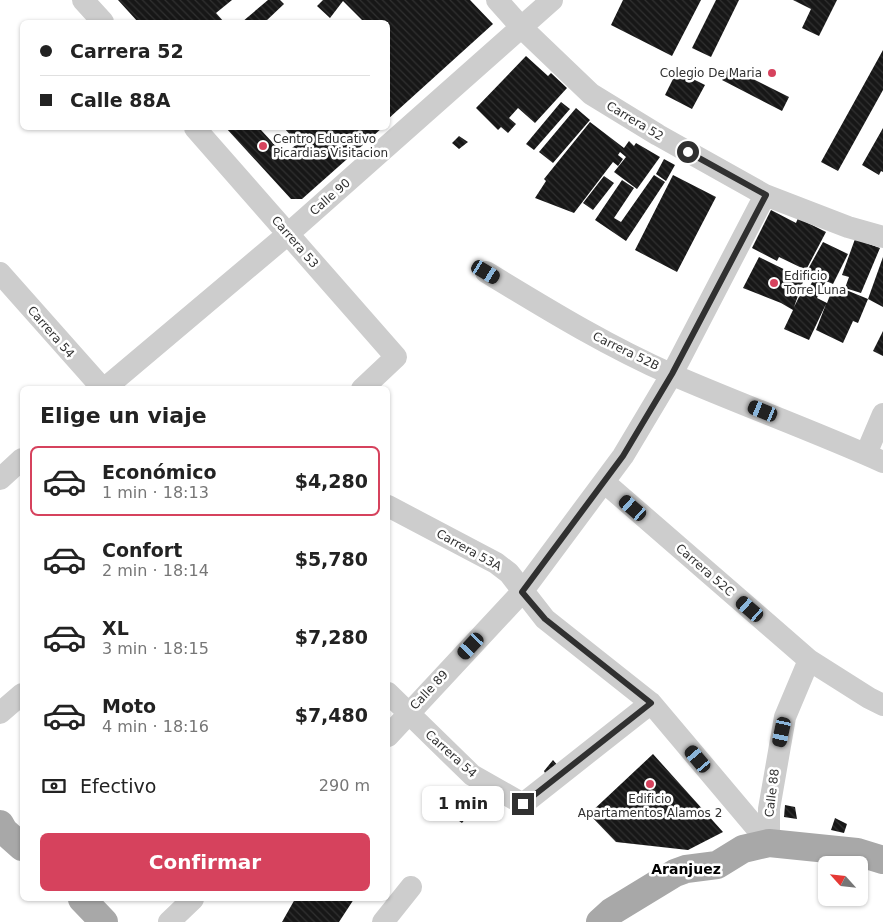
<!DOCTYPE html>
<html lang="es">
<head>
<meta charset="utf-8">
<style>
  body { margin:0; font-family:"DejaVu Sans",sans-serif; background:#f6f6f6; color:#222; height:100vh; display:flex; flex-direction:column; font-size:19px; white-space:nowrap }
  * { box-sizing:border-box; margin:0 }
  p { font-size:16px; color:#767676 }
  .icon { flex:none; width:28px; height:28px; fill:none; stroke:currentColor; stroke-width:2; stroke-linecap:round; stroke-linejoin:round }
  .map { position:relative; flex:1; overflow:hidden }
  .details { position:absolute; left:20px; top:386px; width:370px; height:515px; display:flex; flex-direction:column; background:#fff; border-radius:8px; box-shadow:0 1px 4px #0004 }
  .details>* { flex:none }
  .banner { position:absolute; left:20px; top:20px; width:370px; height:110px; border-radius:8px; box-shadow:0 1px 4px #0004; display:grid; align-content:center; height:110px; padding:0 20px; background:#fff }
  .needle { width:32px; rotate:297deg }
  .tools { position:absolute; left:818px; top:856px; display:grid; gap:10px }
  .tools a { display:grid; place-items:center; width:50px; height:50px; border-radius:8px; background:#fff; box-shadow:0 1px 4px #0004; font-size:25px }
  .end { position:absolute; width:22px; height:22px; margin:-11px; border:6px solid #303030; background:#fff; box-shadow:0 0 0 2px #fff }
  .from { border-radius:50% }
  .bubble { position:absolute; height:35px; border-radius:8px; background:#fff; box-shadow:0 1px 4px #0004; font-size:16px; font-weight:600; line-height:35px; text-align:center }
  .car { position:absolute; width:15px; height:30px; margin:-15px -8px; border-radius:6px; box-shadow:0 0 4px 1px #0007; background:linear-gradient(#222 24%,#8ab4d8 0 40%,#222 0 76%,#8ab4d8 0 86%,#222 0) }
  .banner b { display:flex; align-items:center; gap:18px; height:48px; font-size:19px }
  .banner b+b { border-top:1px solid #e0e0e0 }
  .banner i { width:12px; height:12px; background:#222 }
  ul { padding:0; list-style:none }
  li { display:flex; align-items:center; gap:15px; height:70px; margin:0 10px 8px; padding:0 10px; border:2px solid transparent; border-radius:8px }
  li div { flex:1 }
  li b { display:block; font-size:19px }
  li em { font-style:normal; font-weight:600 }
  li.on { border-color:#d6425d }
  li>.icon { width:45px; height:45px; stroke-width:1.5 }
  h2 { padding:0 20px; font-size:22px; line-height:60px }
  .pay { display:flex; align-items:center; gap:12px; height:55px; padding:0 20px; font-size:19px }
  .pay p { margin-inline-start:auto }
  .primary-button { display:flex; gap:10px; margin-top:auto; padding:10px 20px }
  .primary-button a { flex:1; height:58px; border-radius:8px; background:#d6425d; color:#fff; font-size:20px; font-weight:600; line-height:58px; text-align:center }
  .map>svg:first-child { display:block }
</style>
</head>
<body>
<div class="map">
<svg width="883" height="922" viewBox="0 0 883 922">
  <defs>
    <pattern id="building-back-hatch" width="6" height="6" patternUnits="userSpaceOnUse" patternTransform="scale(1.25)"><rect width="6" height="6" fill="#171717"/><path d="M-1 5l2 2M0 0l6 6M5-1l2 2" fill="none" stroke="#303030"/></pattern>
  </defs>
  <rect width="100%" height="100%" fill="#fff"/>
  <!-- building -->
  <path fill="url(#building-back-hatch)" d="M118,0H232L216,13L224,22H138Z
    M268,0H280L284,4L266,21L268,22H242Z
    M323,0H470L493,24L388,119V22H364L343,1L330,18L317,6Z
    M623,0H701L672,56L611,25Z
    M716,0H739L711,57L692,48Z
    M793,0H837L819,36L802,28L811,9Z
    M883,50V90L838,171L821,162Z
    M526,56L548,76L551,73L567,88L535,123L518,108L509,118L516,124L508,133L501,127L498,130L476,108Z
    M729,67L789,97L782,111L722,80Z
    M677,71L705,85L692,109L665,95Z
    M561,102L570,109L534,150L526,144Z
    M576,108L590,120L553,163L539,152Z
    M590,122L624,148L629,141L634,146L636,143L660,157L637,189L614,172L626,157L620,152L618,155L623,159L618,166L613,162L574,213L535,198L546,181L544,179Z
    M226,128H264L261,130L284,155L298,143L284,128H382L302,199H291Z
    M883,128V172L881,171L879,175L862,165Z
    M459,136L468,142L459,149L452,143Z
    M664,159L675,165L666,181L656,174Z
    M654,175L665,182L626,241L595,220L622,180L634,188L614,218L621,222Z
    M673,175L716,197L677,272L635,250Z
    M604,176L614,183L593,210L583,203Z
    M771,210L796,223L798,218L826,232L806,270L779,257L777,261L752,248Z
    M855,239L880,248L861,293L845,288L849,277L842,275Z
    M823,242L848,254L833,284L826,281L817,298L827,303L834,285L868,299L858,323L853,321L843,343L816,330L826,304L809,340L784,329L793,310L781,303L743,288L759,257L804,279L794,307L802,291L806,293L816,275L807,271Z
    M883,257V307L868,299Z
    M883,331V356L873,351Z
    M653,754L723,832L688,850L616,842L589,814Z
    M553,760L559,767L547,777L544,771Z
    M465,789L480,800L462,823L449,814Z
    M785,805L795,807L797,819L784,817Z
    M835,818L847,824L844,833L831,830Z
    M295,899H354L339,922H282Z"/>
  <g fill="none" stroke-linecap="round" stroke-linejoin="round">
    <!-- minor -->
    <path stroke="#cdcdcd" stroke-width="22" d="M83,0L103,22
      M497,0L522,28L591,94L658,135L765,195L848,227L883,237
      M195,128L396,357L362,389
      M486,272C547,309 607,346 673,375C742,405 814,431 883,462
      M0,273L103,389
      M104,389L288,234L552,0
      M866,454L883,414
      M0,479L22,459
      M604,482L809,660L869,698L883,705
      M388,506L496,563L509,573L545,619L651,703L769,843
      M388,693L472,775L523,804L651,703
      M0,713L22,694
      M388,736L522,592L623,456L672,374L765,195
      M769,843V809L785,717L809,660
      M169,922L193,899
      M383,922L411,887"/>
    <!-- major -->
    <path stroke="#a8a8a8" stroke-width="28" d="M0,824L4,831L22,847
      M82,899L104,922
      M600,922L611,912L675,873L686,869L717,865L743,849L769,843L857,852L883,860"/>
  </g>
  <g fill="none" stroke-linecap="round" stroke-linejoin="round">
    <!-- route -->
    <path stroke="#303030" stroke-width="6" d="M523,804L651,703L545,619L522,592L623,456L672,374L766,195L688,152"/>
  </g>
  <!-- markers -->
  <g fill="#d6425d" stroke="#fff" stroke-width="2">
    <circle cx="772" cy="73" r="5"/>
    <circle cx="263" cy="146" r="5"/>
    <circle cx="774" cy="283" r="5"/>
    <circle cx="650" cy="784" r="5"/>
  </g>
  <g text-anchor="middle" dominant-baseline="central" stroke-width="5" stroke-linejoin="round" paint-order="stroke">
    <!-- poi labels -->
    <g font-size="12" fill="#303030" stroke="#fff" text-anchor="start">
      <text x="762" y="73" text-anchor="end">Colegio De Maria</text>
      <text x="273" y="139">Centro Educativo<tspan x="273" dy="14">Picardias Visitacion</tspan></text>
      <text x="784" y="276">Edificio<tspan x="784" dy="14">Torre Luna</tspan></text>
      <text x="650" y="799" text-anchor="middle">Edificio<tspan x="650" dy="14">Apartamentos Alamos 2</tspan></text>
    </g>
    <!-- street labels -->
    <g font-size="12" fill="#303030" stroke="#fff">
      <text transform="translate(635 121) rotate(31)">Carrera 52</text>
      <text transform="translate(330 197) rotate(-41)">Calle 90</text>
      <text transform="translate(295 242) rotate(49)">Carrera 53</text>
      <text transform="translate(51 332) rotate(49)">Carrera 54</text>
      <text transform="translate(626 351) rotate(26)">Carrera 52B</text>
      <text transform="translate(469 550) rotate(29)">Carrera 53A</text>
      <text transform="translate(705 570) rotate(41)">Carrera 52C</text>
      <text transform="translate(429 690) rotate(-47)">Calle 89</text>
      <text transform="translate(451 754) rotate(42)">Carrera 54</text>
      <text transform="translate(772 793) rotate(-83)">Calle 88</text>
    </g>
    <!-- neighbourhood labels -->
    <g font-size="14" font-weight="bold" fill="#000" stroke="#fff">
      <text x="686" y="869">Aranjuez</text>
    </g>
  </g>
</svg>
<div class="tools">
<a><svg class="needle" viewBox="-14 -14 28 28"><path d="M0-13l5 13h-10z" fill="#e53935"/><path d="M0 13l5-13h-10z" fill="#767676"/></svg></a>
</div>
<i class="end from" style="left:688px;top:152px"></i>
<i class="end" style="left:523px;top:804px"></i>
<div class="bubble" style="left:422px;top:786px;width:82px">1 min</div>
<i class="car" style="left:486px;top:272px;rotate:121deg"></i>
<i class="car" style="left:763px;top:411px;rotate:292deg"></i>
<i class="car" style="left:633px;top:508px;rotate:311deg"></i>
<i class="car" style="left:750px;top:609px;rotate:311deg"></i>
<i class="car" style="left:471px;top:646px;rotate:223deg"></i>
<i class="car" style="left:782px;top:732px;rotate:192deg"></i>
<i class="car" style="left:698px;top:759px;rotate:320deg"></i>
<div class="banner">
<b><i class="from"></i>Carrera 52</b>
<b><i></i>Calle 88A</b>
</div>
<section class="details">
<h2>Elige un viaje</h2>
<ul>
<li class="on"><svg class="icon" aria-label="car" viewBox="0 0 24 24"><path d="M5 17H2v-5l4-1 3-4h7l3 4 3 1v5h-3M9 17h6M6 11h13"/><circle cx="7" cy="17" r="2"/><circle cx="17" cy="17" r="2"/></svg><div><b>Económico</b><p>1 min · 18:13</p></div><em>$4,280</em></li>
<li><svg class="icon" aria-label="car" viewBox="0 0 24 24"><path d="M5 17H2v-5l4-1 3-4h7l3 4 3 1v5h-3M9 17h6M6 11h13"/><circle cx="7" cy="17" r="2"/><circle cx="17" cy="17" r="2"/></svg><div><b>Confort</b><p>2 min · 18:14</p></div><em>$5,780</em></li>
<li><svg class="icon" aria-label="car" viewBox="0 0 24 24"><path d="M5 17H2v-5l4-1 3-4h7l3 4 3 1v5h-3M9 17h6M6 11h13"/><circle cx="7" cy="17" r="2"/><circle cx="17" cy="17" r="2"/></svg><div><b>XL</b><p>3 min · 18:15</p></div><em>$7,280</em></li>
<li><svg class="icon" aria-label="car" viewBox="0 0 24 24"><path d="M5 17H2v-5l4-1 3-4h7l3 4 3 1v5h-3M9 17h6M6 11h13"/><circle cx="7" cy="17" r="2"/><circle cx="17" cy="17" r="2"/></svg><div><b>Moto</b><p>4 min · 18:16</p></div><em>$7,480</em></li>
</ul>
<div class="pay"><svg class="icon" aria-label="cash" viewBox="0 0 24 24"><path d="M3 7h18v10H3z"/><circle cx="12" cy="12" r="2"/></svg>Efectivo<p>290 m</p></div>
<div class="primary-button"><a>Confirmar</a></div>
</section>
</div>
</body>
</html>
